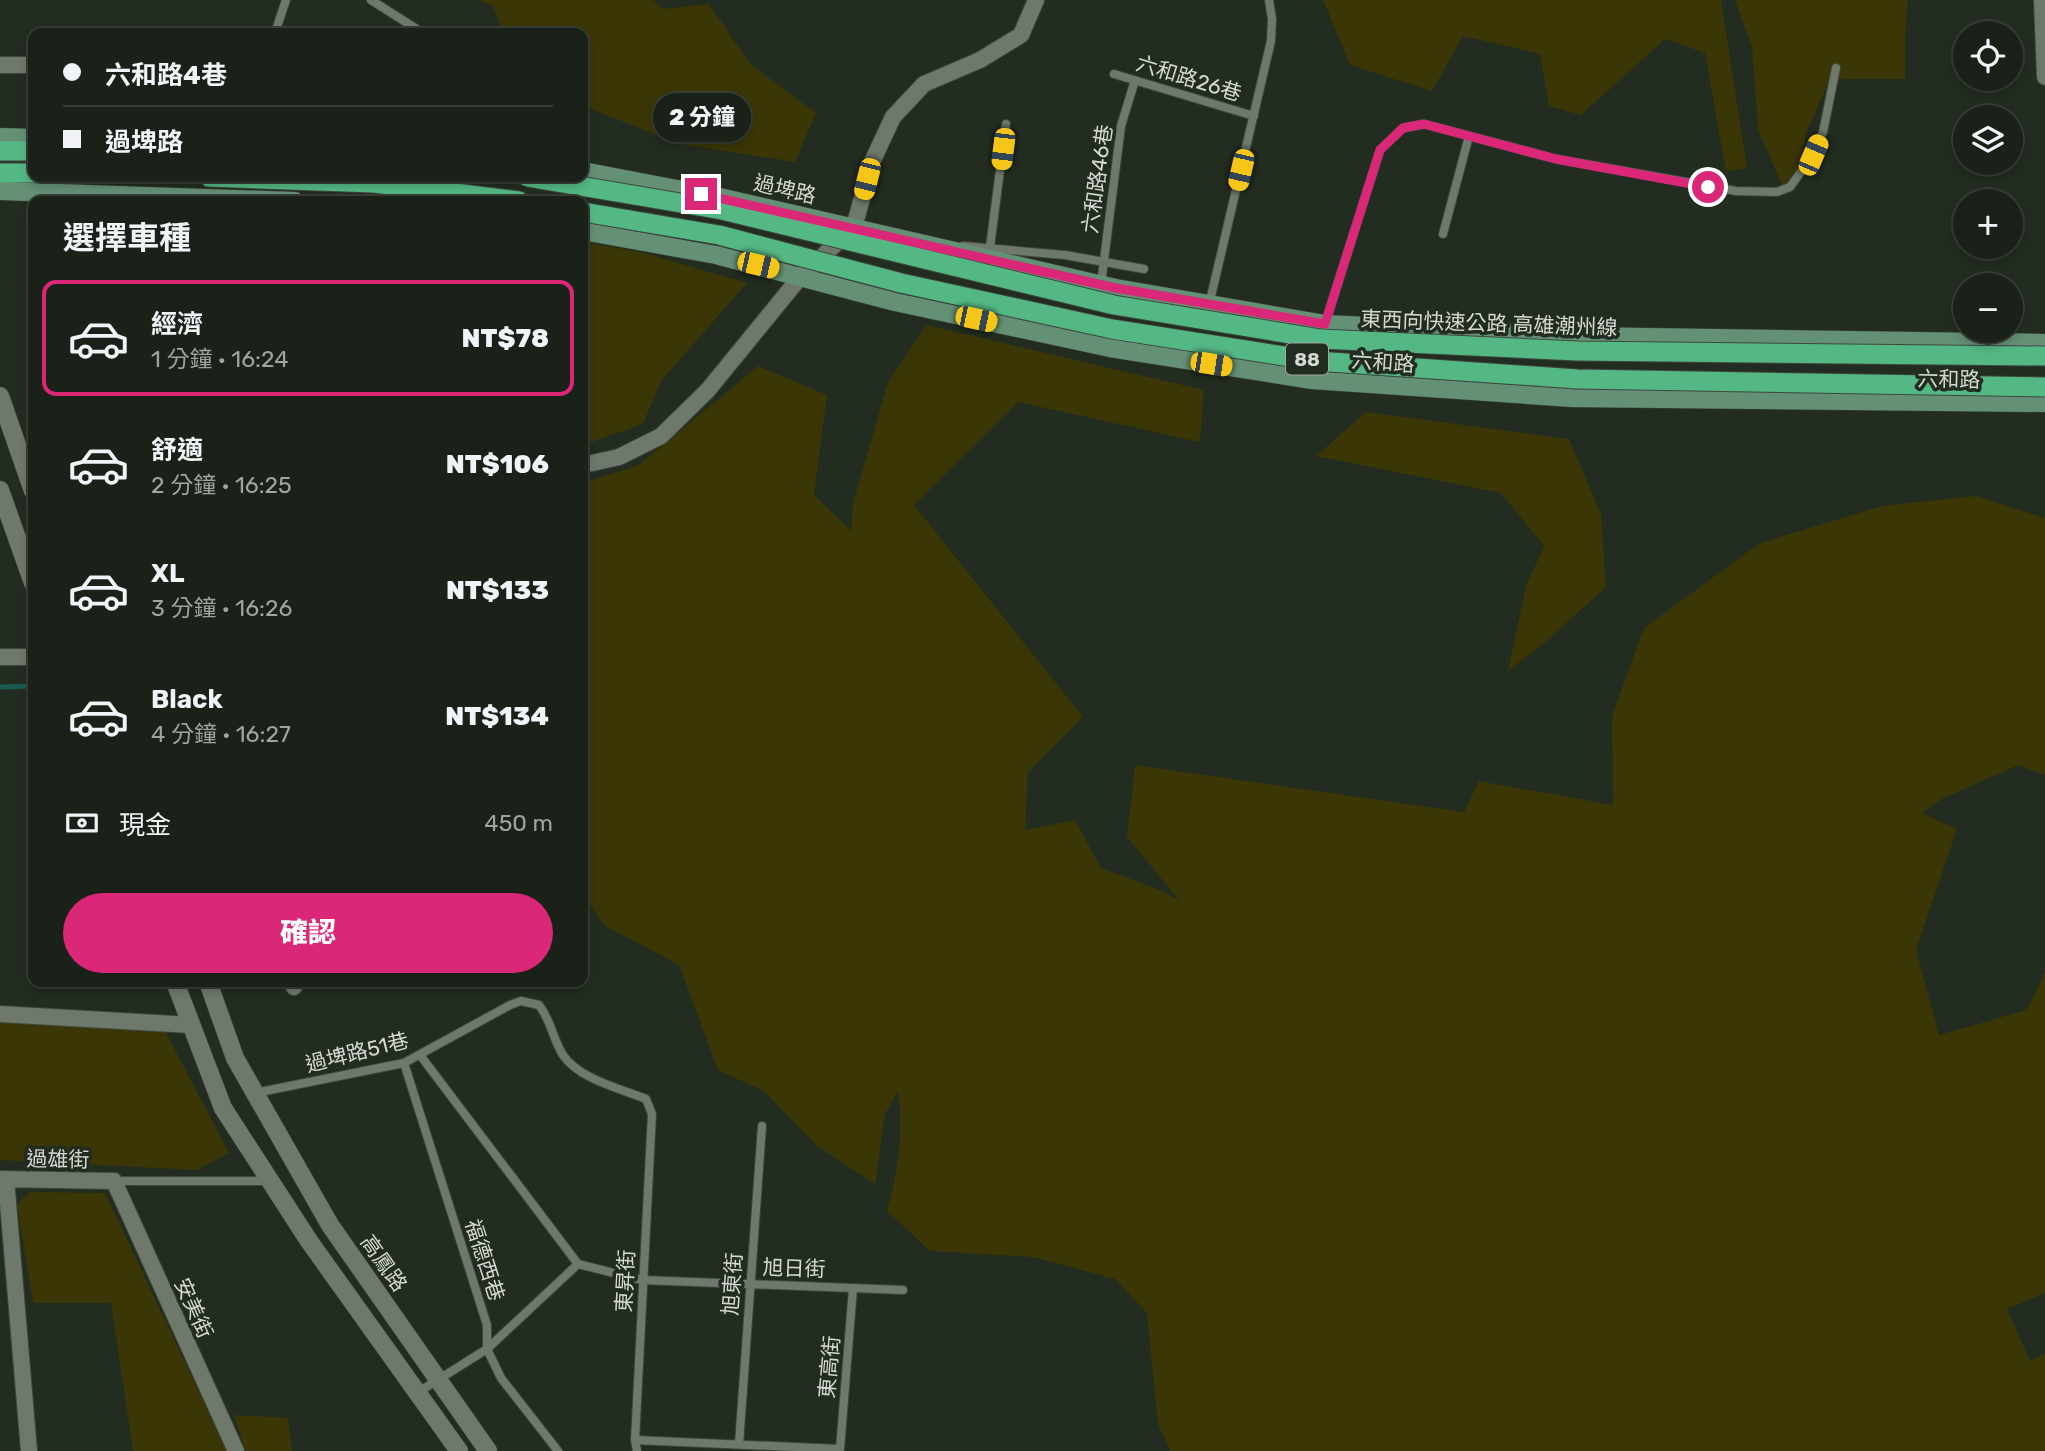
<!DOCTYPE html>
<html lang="zh-TW">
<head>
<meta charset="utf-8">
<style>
  body { margin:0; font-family:Rubik,"Noto Sans TC",sans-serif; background:#272e25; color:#f1f3f6; height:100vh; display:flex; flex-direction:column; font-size:26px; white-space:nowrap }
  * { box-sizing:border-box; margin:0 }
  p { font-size:23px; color:#9fa3a2 }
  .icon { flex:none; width:38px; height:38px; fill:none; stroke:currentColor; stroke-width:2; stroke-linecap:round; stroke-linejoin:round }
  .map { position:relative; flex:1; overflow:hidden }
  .panel { position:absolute; left:28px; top:196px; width:560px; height:791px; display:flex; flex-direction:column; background:#1a2118; border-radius:14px; box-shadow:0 4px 10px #0003,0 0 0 2px #383e37 }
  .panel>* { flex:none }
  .top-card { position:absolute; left:28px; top:28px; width:560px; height:154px; border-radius:14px; box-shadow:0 4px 10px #0003,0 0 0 2px #383e37; display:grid; align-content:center; height:154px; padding:0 35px; background:#1a2118 }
  .controls { position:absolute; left:1953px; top:21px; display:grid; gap:14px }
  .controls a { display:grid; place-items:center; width:70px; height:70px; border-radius:50%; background:#1a2118; box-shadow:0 4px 10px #0003,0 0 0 2px #383e37; font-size:35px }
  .end { position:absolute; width:32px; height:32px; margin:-16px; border:9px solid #db2777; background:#fff; box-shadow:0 0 0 4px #fff }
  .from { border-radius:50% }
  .bubble { position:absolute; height:49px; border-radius:24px; background:#1a2118; box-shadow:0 4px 10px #0003,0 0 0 2px #383e37; font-size:23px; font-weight:800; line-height:49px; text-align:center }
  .car { position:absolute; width:21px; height:42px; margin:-21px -10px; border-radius:9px; box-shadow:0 0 5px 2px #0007; background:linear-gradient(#f5c518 24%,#345 0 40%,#f5c518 0 76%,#345 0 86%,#f5c518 0) }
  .top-card b { display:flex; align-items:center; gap:24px; height:66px; font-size:26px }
  .top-card b+b { border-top:2px solid #383e37 }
  .top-card i { width:18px; height:18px; background:#f1f3f6 }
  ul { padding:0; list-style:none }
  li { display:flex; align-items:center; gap:21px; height:116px; margin:0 14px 10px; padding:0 21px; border:4px solid transparent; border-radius:14px }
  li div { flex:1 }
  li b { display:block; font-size:26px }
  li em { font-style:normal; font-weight:800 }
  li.current { border-color:#db2777 }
  li>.icon { width:63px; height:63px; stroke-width:1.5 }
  h2 { padding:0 35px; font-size:32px; line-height:84px }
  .pay { display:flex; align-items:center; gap:18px; height:77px; padding:0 35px; font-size:26px }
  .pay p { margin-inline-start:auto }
  .primary-button { display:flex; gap:14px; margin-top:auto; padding:14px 35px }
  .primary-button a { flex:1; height:80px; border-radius:42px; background:#db2777; color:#fff; font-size:28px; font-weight:800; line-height:80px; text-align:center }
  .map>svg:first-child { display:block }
</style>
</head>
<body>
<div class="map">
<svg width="2045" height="1451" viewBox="0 0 2045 1451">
  <rect width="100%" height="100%" fill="#222c20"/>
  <!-- green -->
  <path fill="#3b3606" d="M478,0H653L663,9L709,4L750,64L816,113L795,162L680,144L596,111L583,102V33H504L493,6Z
    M1323,0H1721L1747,168L1726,172L1705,53L1665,39L1581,115L1549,106L1540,54L1463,36L1432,91L1350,65Z
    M1735,0H1908L1905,34V79H1830L1806,133L1801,167L1783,187L1758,130L1752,47Z
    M583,242L641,252L747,283L661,381L643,424L583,445Z
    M926,325L1204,390L1200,442L1018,402L914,505L1083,717L1028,772L1025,830L1075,820L1101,868L1155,888L1179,900L1127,837L1135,765L1464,812L1479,781L1613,805L1612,716L1644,628L1760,543L1882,506L1976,496L2045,518V775L2018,765L1942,799L1922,813L1957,829L1916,950L1939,1035L2027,1010L2045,972V1293L2007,1309L2030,1361L2045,1353V1451H1170L1158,1424L1147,1313L1115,1279L1033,1257L930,1251L887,1211C898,1170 904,1133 898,1091L885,1114L875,1184L817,1146L764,1091L718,1070L679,965L604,925L583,895V483L639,465L758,366L827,395L814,495L851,531L853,503L888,382Z
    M1366,412L1569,439L1601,514L1606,587L1543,644L1508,671L1526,586L1544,546L1501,493L1316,456Z
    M0,1021L165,1031L229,1153L197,1170L0,1160Z
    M30,1192L105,1193L227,1451H133L111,1303H33L17,1204Z
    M234,1415L288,1418L292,1451H246Z"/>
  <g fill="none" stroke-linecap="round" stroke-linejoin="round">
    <!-- stream -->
    <path stroke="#1a5c4f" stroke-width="5" d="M0,687L33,686"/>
    <defs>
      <path id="service" d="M371,0L423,33
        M275,33L286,0
        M1114,74L1254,116
        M1443,234L1469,136
        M963,246L1065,255L1144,269
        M990,247L1006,124
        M1101,284L1121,126L1135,80
        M1209,305L1271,41L1272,19L1269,0
        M1325,324L1380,150L1403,128L1424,124L1556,159L1736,191L1777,192L1790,187L1813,155L1823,132L1836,68
        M420,1055L578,1264L642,1280L903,1290
        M404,1063L487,1325V1349L501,1378L558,1451
        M255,1093L404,1063L510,1005L521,1001L539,1005C552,1022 553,1040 563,1055C579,1079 619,1088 646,1099L652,1114L635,1440L637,1451
        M114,1181H269
        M417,1393L487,1349L578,1264
        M635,1440L840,1449L853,1288
        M739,1444L762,1126"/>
      <path id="minor" d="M2042,0L2045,77
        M0,65H33
        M583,465L619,457L661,436L708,390L801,276L854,227L872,162L893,117L924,84L980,60L1021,35L1036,0
        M0,657H33
        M292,982L294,987
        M0,1014L191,1025
        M0,1179L114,1181L236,1451
        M6,1179L29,1451"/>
      <path id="tertiary" d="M0,396L33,491
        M0,490L33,583
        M175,982L223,1108L309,1241L459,1451
        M208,982L235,1058L330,1225L488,1451"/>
      <path id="secondary" d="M0,137L33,138
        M583,171L724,198L1116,288L1325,324L1579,336L2045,343
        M0,191L295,201
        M583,231L716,255L895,302L1110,348L1312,380L1572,398L2045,403"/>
      <path id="trunk" d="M0,151H33
        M0,173H33
        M209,177L374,183L519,201"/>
    </defs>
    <!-- service casing -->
    <use href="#service" stroke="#3f473d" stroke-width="10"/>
    <!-- minor casing -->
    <use href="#minor" stroke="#3f473d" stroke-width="18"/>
    <!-- tertiary casing -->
    <use href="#tertiary" stroke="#3f473d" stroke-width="19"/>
    <!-- secondary casing -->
    <use href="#secondary" stroke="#3f473d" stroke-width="19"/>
    <!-- trunk casing -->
    <use href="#trunk" stroke="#3f473d" stroke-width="21"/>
    <!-- service -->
    <use href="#service" stroke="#6e796b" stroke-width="8"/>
    <!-- minor -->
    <use href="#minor" stroke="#6e796b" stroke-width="16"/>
    <!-- tertiary -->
    <use href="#tertiary" stroke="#6e796b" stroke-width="18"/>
    <!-- secondary -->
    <use href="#secondary" stroke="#649075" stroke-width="18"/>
    <!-- trunk -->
    <use href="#trunk" stroke="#54b884" stroke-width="19"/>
    <defs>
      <path id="trunk-bridge" d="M527,177L722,210L1114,305L1321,339L1578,351L2045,356
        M583,212L719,235L901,283L1112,329L1316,361L1577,379L2045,387"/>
    </defs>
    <!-- trunk-bridge casing -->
    <use href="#trunk-bridge" stroke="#3f473d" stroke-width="21" stroke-linecap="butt"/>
    <!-- trunk-bridge -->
    <use href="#trunk-bridge" stroke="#54b884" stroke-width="19"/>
  </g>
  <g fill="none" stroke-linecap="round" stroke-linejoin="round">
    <!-- route -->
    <path stroke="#db2777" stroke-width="9" d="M701,194L1116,288L1325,324L1380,150L1403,128L1424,124L1556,159L1708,187"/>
  </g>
  <g text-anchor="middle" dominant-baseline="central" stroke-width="7" stroke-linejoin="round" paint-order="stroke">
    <!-- shield labels -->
    <rect fill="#222c20" stroke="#9fa69d" stroke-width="2" x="1286" y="343.5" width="42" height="31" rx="5"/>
    <g font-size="19" font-weight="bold" fill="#d4dad2">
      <text x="1307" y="359">88</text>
    </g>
    <!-- street labels -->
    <g font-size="21" fill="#d4dad2" stroke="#222c20">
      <text transform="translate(1189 78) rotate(17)">六和路26巷</text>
      <text transform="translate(1097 179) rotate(-82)">六和路46巷</text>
      <text transform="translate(785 189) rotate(13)">過埤路</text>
      <text transform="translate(1489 323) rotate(2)">東西向快速公路 高雄潮州線</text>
      <text transform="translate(1383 362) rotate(4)">六和路</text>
      <text transform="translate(1949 379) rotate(1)">六和路</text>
      <text transform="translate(357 1052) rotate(-14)">過埤路51巷</text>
      <text transform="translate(58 1159) rotate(1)">過雄街</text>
      <text transform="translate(485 1260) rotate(72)">福德西巷</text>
      <text transform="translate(384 1263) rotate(55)">高鳳路</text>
      <text transform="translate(794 1268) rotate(2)">旭日街</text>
      <text transform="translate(625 1281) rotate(-87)">東昇街</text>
      <text transform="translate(732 1284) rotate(-86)">旭東街</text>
      <text transform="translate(194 1308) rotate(66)">安美街</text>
      <text transform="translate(829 1367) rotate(-85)">東高街</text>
    </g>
  </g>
</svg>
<div class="controls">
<a><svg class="icon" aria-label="locate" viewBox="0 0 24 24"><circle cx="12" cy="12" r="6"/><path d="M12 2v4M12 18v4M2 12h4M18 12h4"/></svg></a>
<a><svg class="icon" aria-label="layers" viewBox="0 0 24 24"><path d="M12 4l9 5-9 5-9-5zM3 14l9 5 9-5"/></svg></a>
<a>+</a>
<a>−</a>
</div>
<i class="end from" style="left:1708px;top:187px"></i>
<i class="end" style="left:701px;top:194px"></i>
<div class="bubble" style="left:653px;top:93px;width:98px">2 分鐘</div>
<i class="car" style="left:1003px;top:149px;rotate:187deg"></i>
<i class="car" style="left:1813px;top:155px;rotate:23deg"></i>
<i class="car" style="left:1241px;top:170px;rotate:193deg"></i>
<i class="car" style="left:867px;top:179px;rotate:194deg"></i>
<i class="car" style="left:758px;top:265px;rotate:103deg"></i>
<i class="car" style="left:976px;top:319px;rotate:102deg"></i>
<i class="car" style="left:1211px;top:364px;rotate:99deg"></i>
<div class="top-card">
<b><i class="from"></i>六和路4巷</b>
<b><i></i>過埤路</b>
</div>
<section class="panel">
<h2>選擇車種</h2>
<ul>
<li class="current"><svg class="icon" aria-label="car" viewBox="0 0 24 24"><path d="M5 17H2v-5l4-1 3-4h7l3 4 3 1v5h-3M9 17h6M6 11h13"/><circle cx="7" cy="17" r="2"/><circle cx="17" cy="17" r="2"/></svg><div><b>經濟</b><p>1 分鐘 · 16:24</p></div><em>NT$78</em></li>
<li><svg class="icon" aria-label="car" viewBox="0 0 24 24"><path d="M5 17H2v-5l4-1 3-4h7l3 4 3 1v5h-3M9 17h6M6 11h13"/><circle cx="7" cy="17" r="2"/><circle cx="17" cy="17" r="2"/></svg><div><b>舒適</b><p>2 分鐘 · 16:25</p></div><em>NT$106</em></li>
<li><svg class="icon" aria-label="car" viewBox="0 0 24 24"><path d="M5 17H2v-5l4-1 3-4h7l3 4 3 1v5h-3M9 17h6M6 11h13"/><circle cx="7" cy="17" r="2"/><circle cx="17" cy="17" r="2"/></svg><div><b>XL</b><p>3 分鐘 · 16:26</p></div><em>NT$133</em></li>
<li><svg class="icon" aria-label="car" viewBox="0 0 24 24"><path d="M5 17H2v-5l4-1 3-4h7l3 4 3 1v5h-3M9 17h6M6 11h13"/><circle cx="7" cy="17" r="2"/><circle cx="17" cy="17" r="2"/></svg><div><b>Black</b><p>4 分鐘 · 16:27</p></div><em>NT$134</em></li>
</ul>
<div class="pay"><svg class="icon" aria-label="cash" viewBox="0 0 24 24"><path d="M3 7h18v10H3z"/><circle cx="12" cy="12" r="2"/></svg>現金<p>450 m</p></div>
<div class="primary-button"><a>確認</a></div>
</section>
</div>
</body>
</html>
